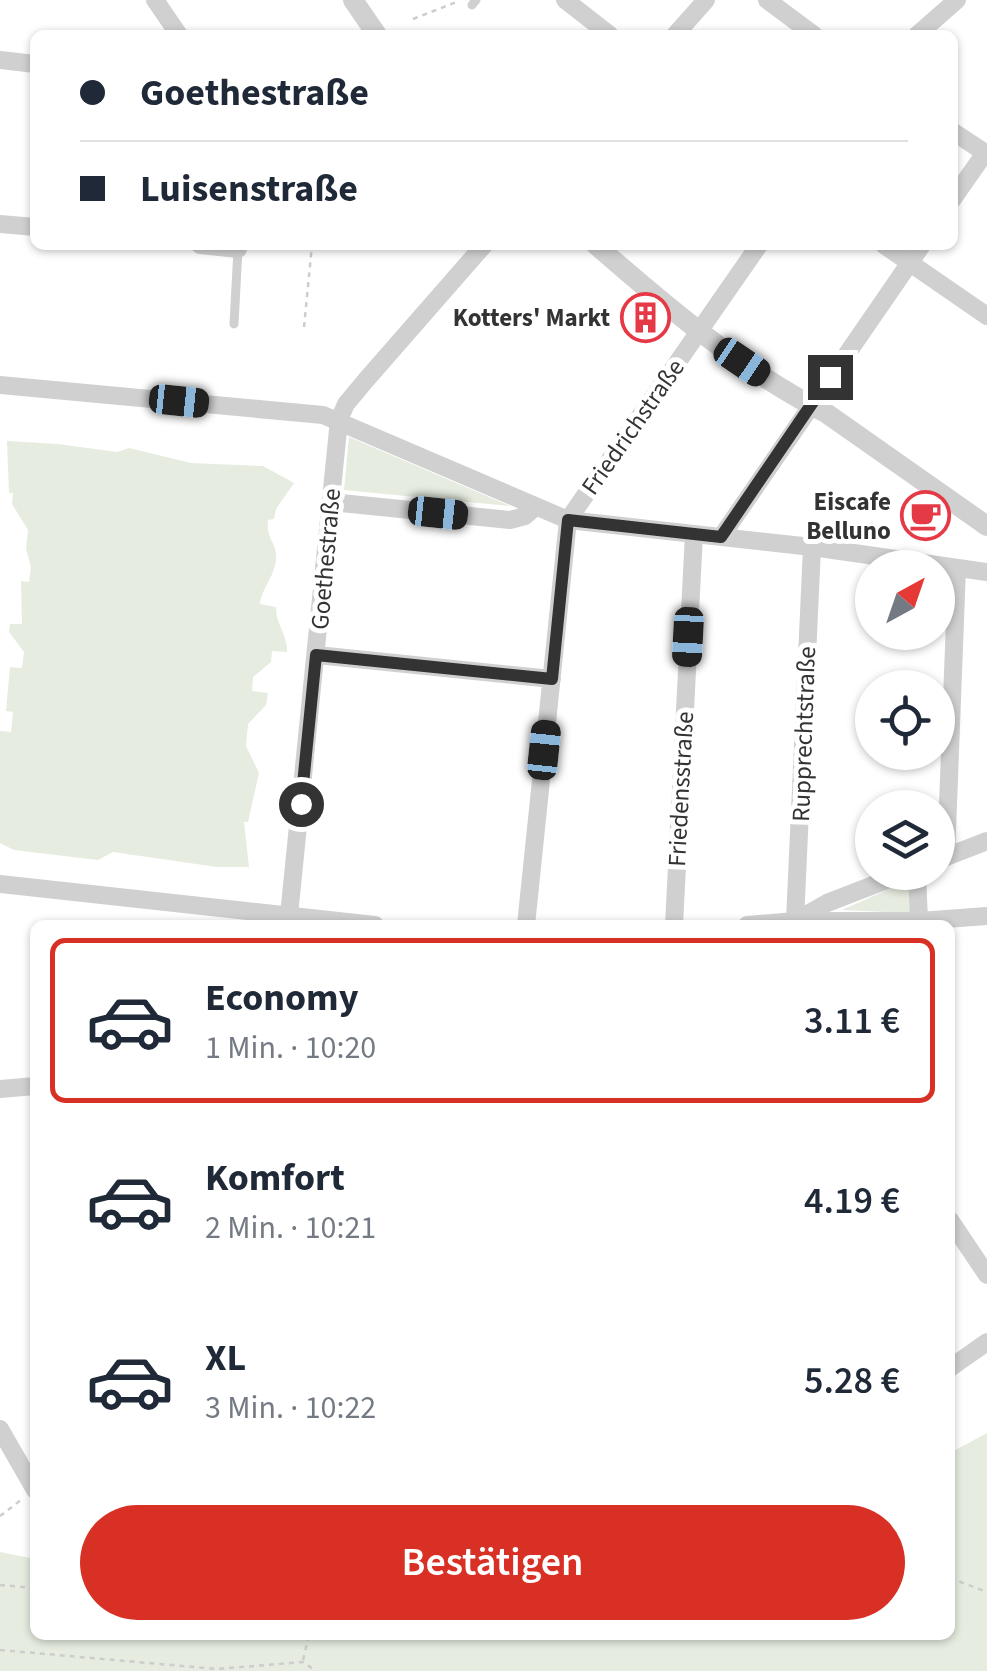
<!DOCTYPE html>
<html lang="de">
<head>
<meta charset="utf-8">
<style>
  body { margin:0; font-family:"Source Sans 3",sans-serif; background:#f6f6f7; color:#1f2937; height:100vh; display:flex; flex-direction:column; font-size:38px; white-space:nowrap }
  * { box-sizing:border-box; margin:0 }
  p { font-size:32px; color:#747a83 }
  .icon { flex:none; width:55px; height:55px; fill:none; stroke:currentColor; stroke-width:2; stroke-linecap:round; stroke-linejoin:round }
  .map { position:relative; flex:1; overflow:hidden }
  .side { position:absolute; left:30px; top:920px; width:925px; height:720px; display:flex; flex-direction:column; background:#fff; border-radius:15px; box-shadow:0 2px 8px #0004 }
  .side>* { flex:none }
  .guide { position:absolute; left:30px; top:30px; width:928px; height:220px; border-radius:15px; box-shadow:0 2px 8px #0004; display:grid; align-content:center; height:220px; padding:0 50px; background:#fff }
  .needle { width:65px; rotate:40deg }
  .fabs { position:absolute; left:855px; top:550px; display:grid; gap:20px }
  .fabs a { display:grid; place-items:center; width:100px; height:100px; border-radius:50%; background:#fff; box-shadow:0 2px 8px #0004; font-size:50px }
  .end { position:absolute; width:45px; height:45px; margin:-22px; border:12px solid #333; background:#fff; box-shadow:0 0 0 5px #fff }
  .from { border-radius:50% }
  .car { position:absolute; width:30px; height:60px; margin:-30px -15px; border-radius:12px; box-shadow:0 0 8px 2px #0007; background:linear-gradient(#222 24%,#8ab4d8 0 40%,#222 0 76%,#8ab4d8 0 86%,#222 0) }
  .guide b { display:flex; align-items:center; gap:35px; height:95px; font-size:38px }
  .guide b+b { border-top:2px solid #e0e1e3 }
  .guide i { width:25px; height:25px; background:#1f2937 }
  ul { padding:18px 0 0; list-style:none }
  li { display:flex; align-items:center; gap:30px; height:165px; margin:0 20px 15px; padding:0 30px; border:5px solid transparent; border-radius:15px }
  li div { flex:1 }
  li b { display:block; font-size:38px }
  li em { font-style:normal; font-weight:600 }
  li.on { border-color:#d93025 }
  li>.icon { width:90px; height:90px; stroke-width:1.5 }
  .cta { display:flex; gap:20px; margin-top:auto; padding:20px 50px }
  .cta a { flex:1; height:115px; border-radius:60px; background:#d93025; color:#fff; font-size:40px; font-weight:600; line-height:115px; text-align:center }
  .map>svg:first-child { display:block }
</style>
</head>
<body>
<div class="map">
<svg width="987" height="1671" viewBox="0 0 987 1671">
  <rect width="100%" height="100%" fill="#fff"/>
  <!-- green -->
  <path fill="#e6ecdf" d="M349,437L510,506L344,490Z
    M7,441L58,444L117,452L129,448L191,463L263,466L294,483L276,509L274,519L268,520C266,541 277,542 276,558C275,577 262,587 260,604L276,607C275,623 288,635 287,652L272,651L271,662L253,677L252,691L268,693L266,705L248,724L246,746L259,773L248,822H244L249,867H217L113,852L98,860L14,850L0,843V731L11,732L13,712L6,711L10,667L22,668L24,652L9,632L10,624H22L21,581L29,582L31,567L26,549L28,530L12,504L13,493H9Z
    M909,880L910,913L842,910Z
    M987,1433V1671H0V1552L35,1559V1635H950V1453Z"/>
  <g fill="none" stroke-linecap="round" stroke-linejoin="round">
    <!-- path -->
    <path stroke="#cdcdcd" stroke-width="2.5" stroke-dasharray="5 5" stroke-linecap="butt" d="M413,19L459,1
      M399,245H400
      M304,327L312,245
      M0,1516L21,1500
      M950,1578L987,1592
      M0,1585L35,1588
      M0,1650L217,1669L303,1662L316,1671
      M303,1660L309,1635"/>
    <!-- service -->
    <path stroke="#d0d0d0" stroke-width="9" d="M472,5L476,0
      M234,324L238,249"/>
    <!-- minor -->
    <path stroke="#d0d0d0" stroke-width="18" d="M155,0L179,35
      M565,0L610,35
      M767,0L814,35
      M675,35L706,0
      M917,35L957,0
      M0,60L35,64
      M952,131L987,154
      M952,200L985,153
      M0,224L35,227
      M200,245L238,249L239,245
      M884,245L987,316
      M0,385L323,415L568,520L812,547L987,572
      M331,502L510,520L525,516L534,508
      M721,537L922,245
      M812,547L795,921H919L917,872
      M317,655L552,679
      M946,857L957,568
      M938,860L987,841
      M0,884L375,925
      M288,925L339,420L346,404L366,380L484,245
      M526,925L568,520L759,245
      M674,925L694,534
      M747,925L795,921L827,903L907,872
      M919,925V921L987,916
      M0,1089L35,1086
      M950,1220L987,1275
      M950,1368L987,1342
      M0,1429L35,1490"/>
    <!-- tertiary -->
    <path stroke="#d0d0d0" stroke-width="20" d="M353,0L377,35
      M596,245C667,307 741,370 826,413L987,526"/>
  </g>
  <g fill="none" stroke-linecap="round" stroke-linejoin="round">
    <!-- route -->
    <path stroke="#333" stroke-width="12" d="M301,804L316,655L552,679L568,520L721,537L830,377"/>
  </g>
  <!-- icons -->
  <defs>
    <symbol id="building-ring" viewBox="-11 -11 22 22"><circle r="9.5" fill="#fff" stroke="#e63946" stroke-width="1.5"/><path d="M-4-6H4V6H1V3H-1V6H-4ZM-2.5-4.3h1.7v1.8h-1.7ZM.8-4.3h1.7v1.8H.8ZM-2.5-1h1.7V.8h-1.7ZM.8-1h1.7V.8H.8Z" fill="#e63946"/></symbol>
    <symbol id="cafe-ring" viewBox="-11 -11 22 22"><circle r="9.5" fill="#fff" stroke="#e63946" stroke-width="1.5"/><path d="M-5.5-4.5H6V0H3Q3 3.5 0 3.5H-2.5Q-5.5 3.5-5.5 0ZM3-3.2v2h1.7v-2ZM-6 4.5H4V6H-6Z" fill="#e63946"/></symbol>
  </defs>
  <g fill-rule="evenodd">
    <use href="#building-ring" x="618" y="290" width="55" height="55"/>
    <use href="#cafe-ring" x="898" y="488" width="55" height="55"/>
  </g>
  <g text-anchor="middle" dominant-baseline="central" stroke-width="10" stroke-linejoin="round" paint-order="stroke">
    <!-- poi labels -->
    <g font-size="25" font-weight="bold" fill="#333" stroke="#fff" text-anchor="end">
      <text x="610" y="318">Kotters' Markt</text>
      <text x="891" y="502">Eiscafe<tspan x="891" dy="29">Belluno</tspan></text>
    </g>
    <!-- street labels -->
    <g font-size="25" fill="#333" stroke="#fff">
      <text transform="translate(633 427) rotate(-55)">Friedrichstraße</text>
      <text transform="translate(326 559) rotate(-85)">Goethestraße</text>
      <text transform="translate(804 734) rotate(-88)">Rupprechtstraße</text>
      <text transform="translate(681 789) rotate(-87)">Friedensstraße</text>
    </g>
  </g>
</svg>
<div class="fabs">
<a><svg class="needle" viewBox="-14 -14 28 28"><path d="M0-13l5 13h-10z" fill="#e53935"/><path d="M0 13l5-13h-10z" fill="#747a83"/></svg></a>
<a><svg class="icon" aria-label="locate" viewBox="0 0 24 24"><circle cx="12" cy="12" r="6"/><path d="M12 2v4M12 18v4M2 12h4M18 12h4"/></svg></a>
<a><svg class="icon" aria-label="layers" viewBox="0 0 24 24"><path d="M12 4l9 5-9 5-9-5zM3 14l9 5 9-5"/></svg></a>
</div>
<i class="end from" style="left:301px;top:804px"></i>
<i class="end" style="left:830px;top:377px"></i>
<i class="car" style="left:742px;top:362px;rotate:124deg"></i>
<i class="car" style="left:179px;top:401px;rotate:96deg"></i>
<i class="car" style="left:438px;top:513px;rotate:96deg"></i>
<i class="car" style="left:688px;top:637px;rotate:183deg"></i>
<i class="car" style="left:544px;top:750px;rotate:6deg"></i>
<div class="guide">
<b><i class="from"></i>Goethestraße</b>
<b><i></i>Luisenstraße</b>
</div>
<section class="side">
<ul>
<li class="on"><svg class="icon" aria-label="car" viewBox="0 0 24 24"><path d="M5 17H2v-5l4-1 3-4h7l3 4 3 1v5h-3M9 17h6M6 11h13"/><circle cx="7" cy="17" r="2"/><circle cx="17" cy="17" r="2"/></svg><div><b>Economy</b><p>1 Min. · 10:20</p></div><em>3.11 €</em></li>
<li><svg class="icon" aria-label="car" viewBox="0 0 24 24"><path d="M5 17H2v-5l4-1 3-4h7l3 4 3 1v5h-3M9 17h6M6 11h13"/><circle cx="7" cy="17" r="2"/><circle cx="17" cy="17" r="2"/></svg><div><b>Komfort</b><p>2 Min. · 10:21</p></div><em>4.19 €</em></li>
<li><svg class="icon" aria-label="car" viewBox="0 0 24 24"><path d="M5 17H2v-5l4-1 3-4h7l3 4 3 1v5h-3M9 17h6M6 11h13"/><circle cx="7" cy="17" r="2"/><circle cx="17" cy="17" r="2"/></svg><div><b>XL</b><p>3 Min. · 10:22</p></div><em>5.28 €</em></li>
</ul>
<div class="cta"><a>Bestätigen</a></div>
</section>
</div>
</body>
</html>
